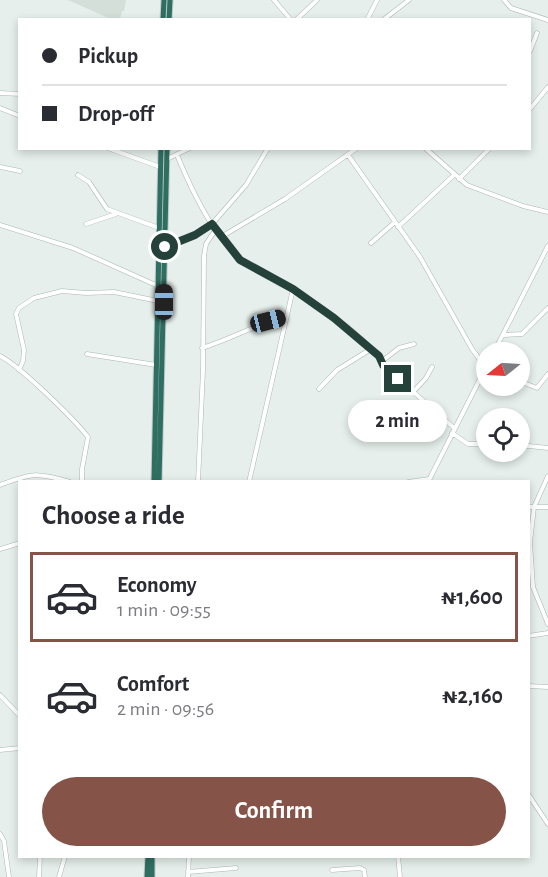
<!DOCTYPE html>
<html lang="en">
<head>
<meta charset="utf-8">
<style>
  body { margin:0; font-family:"Alegreya Sans",sans-serif; background:#f7f7f7; color:#2b2b33; height:100vh; display:flex; flex-direction:column; font-size:22px; white-space:nowrap }
  * { box-sizing:border-box; margin:0 }
  p { font-size:20px; color:#7c7c81 }
  .icon { flex:none; width:33px; height:33px; fill:none; stroke:currentColor; stroke-width:2; stroke-linecap:round; stroke-linejoin:round }
  .map { position:relative; flex:1; overflow:hidden }
  .sheet { position:absolute; left:18px; top:480px; width:512px; height:378px; display:flex; flex-direction:column; background:#fff; border-radius:0px; box-shadow:0 3px 9px #0003 }
  .sheet>* { flex:none }
  .top-card { position:absolute; left:18px; top:18px; width:513px; height:132px; border-radius:0px; box-shadow:0 3px 9px #0003; display:grid; align-content:center; height:132px; padding:0 24px; background:#fff }
  .needle { width:39px; rotate:252deg }
  .controls { position:absolute; left:476px; top:342px; display:grid; gap:12px }
  .controls a { display:grid; place-items:center; width:54px; height:54px; border-radius:50%; background:#fff; box-shadow:0 3px 9px #0003; font-size:30px }
  .end { position:absolute; width:27px; height:27px; margin:-14px; border:8px solid #24423a; background:#fff; box-shadow:0 0 0 3px #fff }
  .from { border-radius:50% }
  .bubble { position:absolute; height:42px; border-radius:21px; background:#fff; box-shadow:0 3px 9px #0003; font-size:20px; font-weight:700; line-height:42px; text-align:center }
  .car { position:absolute; width:18px; height:36px; margin:-18px -9px; border-radius:8px; box-shadow:0 0 4px 2px #0007; background:linear-gradient(#222 24%,#8ab4d8 0 40%,#222 0 76%,#8ab4d8 0 86%,#222 0) }
  .top-card b { display:flex; align-items:center; gap:21px; height:57px; font-size:22px }
  .top-card b+b { border-top:2px solid #e1e1e2 }
  .top-card i { width:15px; height:15px; background:#2b2b33 }
  ul { padding:0; list-style:none }
  li { display:flex; align-items:center; gap:18px; height:90px; margin:0 12px 9px; padding:0 12px; border:3px solid transparent; border-radius:0px }
  li div { flex:1 }
  li b { display:block; font-size:22px }
  li em { font-style:normal; font-weight:700 }
  li.selected { border-color:#855347 }
  li>.icon { width:54px; height:54px; stroke-width:1.5 }
  h2 { padding:0 24px; font-size:27px; line-height:72px }
  .action { display:flex; gap:12px; margin-top:auto; padding:12px 24px }
  .action a { flex:1; height:69px; border-radius:36px; background:#855347; color:#fff; font-size:24px; font-weight:700; line-height:69px; text-align:center }
  .map>svg:first-child { display:block }
</style>
</head>
<body>
<div class="map">
<svg width="548" height="877" viewBox="0 0 548 877">
  <rect width="100%" height="100%" fill="#e6efeb"/>
  <!-- built -->
  <path fill="#d4dfda" d="M68,0H126L124,11H122L120,19L113,20Z"/>
  <g fill="none" stroke-linecap="round" stroke-linejoin="round">
    <defs>
      <path id="minor" d="M274,0L291,20
        M504,0L511,8L548,20
        M296,20L317,0
        M367,20L377,0
        M383,20L409,0
        M530,51L537,33
        M0,93L20,94
        M0,108L20,116
        M530,109L548,87
        M108,148L160,167
        M425,148L467,185L523,206L548,212
        M177,155C191,189 213,236 241,260C252,270 268,275 281,282C309,298 369,337 383,365L454,428
        M348,155L420,257L472,349L486,368
        M167,159L190,148
        M0,167L20,171
        M78,175L89,182L107,209L159,228
        M459,179L490,148
        M86,224L116,214
        M0,225L73,248L158,286
        M398,227L454,175
        M221,237L285,199L357,148
        M371,243L395,222
        M165,247L195,235L212,224L246,185L268,148
        M503,335L522,334L548,308
        M202,348C231,339 257,324 286,316
        M494,352L548,246
        M87,354L156,365
        M0,356C20,366 73,418 88,437L82,469V482
        M381,362L399,348L414,344
        M19,370L23,361L24,350L16,314L19,308L34,298L62,291L86,293L114,292L158,301
        M519,381L537,388L548,374
        M319,389L337,370L371,349
        M413,392L426,378L432,367
        M452,433L468,444H486
        M519,445L548,448
        M548,476L534,507L530,543L533,587L548,624
        M198,482L203,370L204,256L206,244L216,229
        M249,482L293,289
        M408,482L429,479
        M428,482L486,367
        M0,485C32,473 38,472 70,482
        M528,507H548
        M0,549L20,543
        M528,636L548,633
        M528,686L548,687
        M0,695L20,716
        M0,750L20,748
        M528,794L548,824
        M0,834L4,841L9,877
        M398,856L400,877
        M332,870L360,868L364,870L365,877
        M188,872L236,868
        M39,877L40,856
        M59,877L65,856
        M188,877L189,856"/>
      <path id="highway" d="M163,20L164,0
        M169,20L170,0
        M154,482L161,148
        M159,482L167,148
        M147,877L148,856
        M152,877V856"/>
    </defs>
    <!-- minor casing -->
    <use href="#minor" stroke="#a8b8b2" stroke-width="5"/>
    <!-- highway casing -->
    <use href="#highway" stroke="#c2cac8" stroke-width="7"/>
    <!-- minor -->
    <use href="#minor" stroke="#fff" stroke-width="4"/>
    <!-- highway -->
    <use href="#highway" stroke="#2f6f62" stroke-width="5"/>
  </g>
  <g fill="none" stroke-linecap="round" stroke-linejoin="round">
    <!-- route -->
    <path stroke="#24423a" stroke-width="8" d="M165,247L195,235L212,224L240,260L293,289L334,318L379,356L383,365L398,379"/>
  </g>
</svg>
<div class="controls">
<a><svg class="needle" viewBox="-14 -14 28 28"><path d="M0-13l5 13h-10z" fill="#e53935"/><path d="M0 13l5-13h-10z" fill="#7c7c81"/></svg></a>
<a><svg class="icon" aria-label="locate" viewBox="0 0 24 24"><circle cx="12" cy="12" r="6"/><path d="M12 2v4M12 18v4M2 12h4M18 12h4"/></svg></a>
</div>
<i class="end from" style="left:165px;top:247px"></i>
<i class="end" style="left:398px;top:379px"></i>
<div class="bubble" style="left:348px;top:400px;width:99px">2 min</div>
<i class="car" style="left:164px;top:302px;rotate:0deg"></i>
<i class="car" style="left:268px;top:321px;rotate:76deg"></i>
<div class="top-card">
<b><i class="from"></i>Pickup</b>
<b><i></i>Drop-off</b>
</div>
<section class="sheet">
<h2>Choose a ride</h2>
<ul>
<li class="selected"><svg class="icon" aria-label="car" viewBox="0 0 24 24"><path d="M5 17H2v-5l4-1 3-4h7l3 4 3 1v5h-3M9 17h6M6 11h13"/><circle cx="7" cy="17" r="2"/><circle cx="17" cy="17" r="2"/></svg><div><b>Economy</b><p>1 min · 09:55</p></div><em>₦1,600</em></li>
<li><svg class="icon" aria-label="car" viewBox="0 0 24 24"><path d="M5 17H2v-5l4-1 3-4h7l3 4 3 1v5h-3M9 17h6M6 11h13"/><circle cx="7" cy="17" r="2"/><circle cx="17" cy="17" r="2"/></svg><div><b>Comfort</b><p>2 min · 09:56</p></div><em>₦2,160</em></li>
</ul>
<div class="action"><a>Confirm</a></div>
</section>
</div>
</body>
</html>
